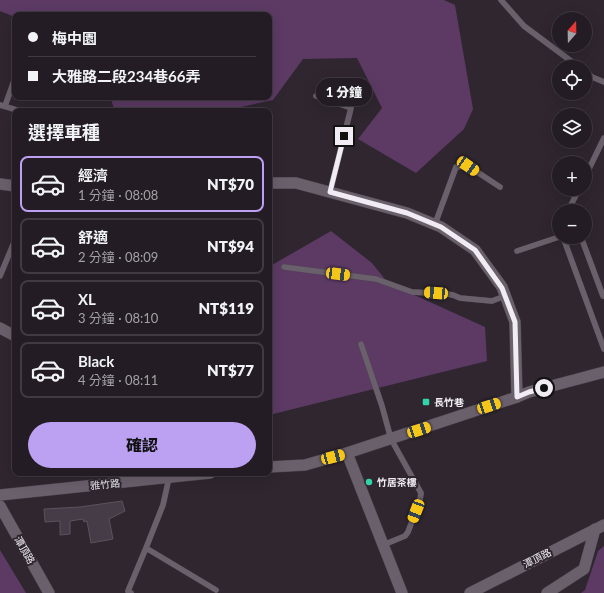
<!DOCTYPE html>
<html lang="zh-TW">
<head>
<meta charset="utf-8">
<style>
  body { margin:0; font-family:Lato,"Noto Sans TC",sans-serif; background:#2f2931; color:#f1f3f6; height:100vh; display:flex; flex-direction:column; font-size:15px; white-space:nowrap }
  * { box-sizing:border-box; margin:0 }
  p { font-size:13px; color:#a3a1a6 }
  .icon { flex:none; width:22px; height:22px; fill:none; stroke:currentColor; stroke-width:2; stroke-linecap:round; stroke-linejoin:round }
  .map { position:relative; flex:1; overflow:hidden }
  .details { position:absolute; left:12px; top:108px; width:260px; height:368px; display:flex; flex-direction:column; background:#231c24; border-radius:8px; box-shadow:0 4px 16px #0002,0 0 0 1px #403a41 }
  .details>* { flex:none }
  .hud { position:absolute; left:12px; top:12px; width:260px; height:88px; border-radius:8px; box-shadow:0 4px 16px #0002,0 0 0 1px #403a41; display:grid; align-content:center; height:88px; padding:0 16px; background:#231c24 }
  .needle { width:26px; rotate:20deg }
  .buttons { position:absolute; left:552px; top:12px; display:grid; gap:8px }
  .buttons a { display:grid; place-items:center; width:40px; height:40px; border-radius:50%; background:#231c24; box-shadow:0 4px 16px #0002,0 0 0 1px #403a41; font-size:20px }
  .end { position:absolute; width:18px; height:18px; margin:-9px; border:5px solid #f1ecf3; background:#111; box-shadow:0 0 0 2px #111 }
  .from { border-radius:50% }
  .bubble { position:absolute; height:28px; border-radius:14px; background:#231c24; box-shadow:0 4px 16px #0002,0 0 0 1px #403a41; font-size:13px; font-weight:800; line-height:28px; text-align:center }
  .car { position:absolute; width:12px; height:24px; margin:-12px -6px; border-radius:5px; box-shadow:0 0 3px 1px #0007; background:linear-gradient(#f5c518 24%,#345 0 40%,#f5c518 0 76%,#345 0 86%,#f5c518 0) }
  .hud b { display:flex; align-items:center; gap:14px; height:38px; font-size:15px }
  .hud b+b { border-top:1px solid #403a41 }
  .hud i { width:10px; height:10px; background:#f1f3f6 }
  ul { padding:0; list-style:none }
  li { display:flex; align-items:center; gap:12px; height:56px; margin:0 8px 6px; padding:0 8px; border:2px solid #403a41; border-radius:8px }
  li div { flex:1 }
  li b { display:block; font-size:15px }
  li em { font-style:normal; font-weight:800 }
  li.selected { border-color:#bca0f2 }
  li>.icon { width:36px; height:36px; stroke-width:1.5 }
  h2 { padding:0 16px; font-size:18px; line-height:48px }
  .primary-button { display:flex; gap:8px; margin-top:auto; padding:8px 16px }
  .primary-button a { flex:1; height:46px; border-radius:24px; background:#bca0f2; color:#111; font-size:16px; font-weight:800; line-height:46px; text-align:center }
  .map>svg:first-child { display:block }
</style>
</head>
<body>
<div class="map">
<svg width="604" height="593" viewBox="0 0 604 593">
  <rect width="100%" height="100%" fill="#2f2630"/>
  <!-- green -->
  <path fill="#5c3a64" d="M0,0H444L455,5L473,109L464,129L416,173L358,139L382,108L357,58L303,59L273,100L222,111H115L110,97H269V15H15V17L0,11Z
    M331,231L372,263L388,283L485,327L487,361L269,415V263L272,265Z
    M604,546V593H581L585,590L598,551Z
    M0,550L26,593H0Z"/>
  <!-- building -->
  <path fill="#453c47" stroke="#5b525d" d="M122,501L125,511L109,519L113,539L91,543L87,521L84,522L83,519L70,521V534L60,535V521L45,522L44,509L80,507Z"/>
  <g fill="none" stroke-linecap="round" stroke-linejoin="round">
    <defs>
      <path id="service" d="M501,0L524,26L579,67
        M585,71L592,77L604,82
        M316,96L351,108L330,192
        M0,105L20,111
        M5,106L15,78
        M585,177L604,138
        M572,211L570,207L579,189
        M435,224L456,167L468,166L500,187
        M563,237L604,349
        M581,237L603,296H604
        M517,251L559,237
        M284,267L376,279L412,292L447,294L453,295L460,298L492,301L505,296
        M0,276L15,240
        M361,344L382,406L391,439L421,493L420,500L408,532L405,536L383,545
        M169,478L163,505L146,548L216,590
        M131,593L128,591L146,548"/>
      <path id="minor" d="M269,183H296L407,213L441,227L475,250L502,287L515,322L517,397
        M0,184L15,186
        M347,453L402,593
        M0,506L49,593
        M470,593L604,525
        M547,593L584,569L595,529"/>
      <path id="tertiary" d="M0,495L210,473"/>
      <path id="secondary" d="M0,328L15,336
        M269,467L305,465L347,453L517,397L529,392L604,372"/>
    </defs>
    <!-- service casing -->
    <use href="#service" stroke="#4b444d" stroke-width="6"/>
    <!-- minor casing -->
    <use href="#minor" stroke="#4b444d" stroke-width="12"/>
    <!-- tertiary casing -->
    <use href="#tertiary" stroke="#4b444d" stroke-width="12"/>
    <!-- secondary casing -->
    <use href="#secondary" stroke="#4b444d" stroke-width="12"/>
    <!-- service -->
    <use href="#service" stroke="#6a606c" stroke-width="5.5"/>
    <!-- minor -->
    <use href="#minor" stroke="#6a606c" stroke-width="11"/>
    <!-- tertiary -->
    <use href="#tertiary" stroke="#6a606c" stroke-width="11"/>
    <!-- secondary -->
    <use href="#secondary" stroke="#6a606c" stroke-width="11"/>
  </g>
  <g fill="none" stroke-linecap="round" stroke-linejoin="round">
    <!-- route -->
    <path stroke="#f1ecf3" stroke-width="5" d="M344,136L330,192L407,213L441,227L475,250L502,288L515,322L517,397L529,392L544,388"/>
  </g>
  <!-- markers -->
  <g fill="#31d4a9" stroke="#2f2630" stroke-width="1.5">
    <rect x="422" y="398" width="8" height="8" rx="2"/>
    <circle cx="369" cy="482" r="4"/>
  </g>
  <g text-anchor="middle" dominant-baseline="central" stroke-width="4" stroke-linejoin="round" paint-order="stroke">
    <!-- poi labels -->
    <g font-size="10" font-weight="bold" fill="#f1ecf3" stroke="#2f2630" text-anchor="start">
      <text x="434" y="402">長竹巷</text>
      <text x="377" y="482">竹居茶樓</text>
    </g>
    <!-- street labels -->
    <g font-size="10" fill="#f1ecf3" stroke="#2f2630">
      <text transform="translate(105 484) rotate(-6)">雅竹路</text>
      <text transform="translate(25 550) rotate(60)">潭頂路</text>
      <text transform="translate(537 558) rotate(-27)">潭頂路</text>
    </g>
  </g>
</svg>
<div class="buttons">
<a><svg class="needle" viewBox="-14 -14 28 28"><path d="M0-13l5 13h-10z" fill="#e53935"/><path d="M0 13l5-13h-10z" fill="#a3a1a6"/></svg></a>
<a><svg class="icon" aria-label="locate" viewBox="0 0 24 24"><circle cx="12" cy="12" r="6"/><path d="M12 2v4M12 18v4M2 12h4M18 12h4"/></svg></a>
<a><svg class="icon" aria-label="layers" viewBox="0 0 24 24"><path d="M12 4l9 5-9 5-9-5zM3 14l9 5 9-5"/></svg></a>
<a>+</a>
<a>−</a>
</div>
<i class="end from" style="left:544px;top:388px"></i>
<i class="end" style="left:344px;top:136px"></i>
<div class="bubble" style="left:316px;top:78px;width:56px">1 分鐘</div>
<i class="car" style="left:468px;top:166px;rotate:124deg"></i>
<i class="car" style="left:338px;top:274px;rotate:97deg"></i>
<i class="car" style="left:436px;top:293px;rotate:274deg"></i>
<i class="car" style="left:489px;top:406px;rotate:72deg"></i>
<i class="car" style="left:419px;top:430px;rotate:72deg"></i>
<i class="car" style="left:333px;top:457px;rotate:75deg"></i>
<i class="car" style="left:416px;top:511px;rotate:201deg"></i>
<div class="hud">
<b><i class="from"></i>梅中園</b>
<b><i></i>大雅路二段234巷66弄</b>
</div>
<section class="details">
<h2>選擇車種</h2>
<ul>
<li class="selected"><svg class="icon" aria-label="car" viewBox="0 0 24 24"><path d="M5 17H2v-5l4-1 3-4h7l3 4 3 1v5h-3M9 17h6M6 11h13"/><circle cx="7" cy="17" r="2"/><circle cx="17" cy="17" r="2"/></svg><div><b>經濟</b><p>1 分鐘 · 08:08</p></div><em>NT$70</em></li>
<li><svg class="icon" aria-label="car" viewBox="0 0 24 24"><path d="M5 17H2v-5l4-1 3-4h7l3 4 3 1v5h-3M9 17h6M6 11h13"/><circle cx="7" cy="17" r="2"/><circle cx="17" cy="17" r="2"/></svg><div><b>舒適</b><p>2 分鐘 · 08:09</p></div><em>NT$94</em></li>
<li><svg class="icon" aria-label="car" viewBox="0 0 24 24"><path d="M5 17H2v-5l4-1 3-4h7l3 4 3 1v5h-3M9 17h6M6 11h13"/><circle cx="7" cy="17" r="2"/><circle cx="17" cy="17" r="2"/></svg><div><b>XL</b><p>3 分鐘 · 08:10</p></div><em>NT$119</em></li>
<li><svg class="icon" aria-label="car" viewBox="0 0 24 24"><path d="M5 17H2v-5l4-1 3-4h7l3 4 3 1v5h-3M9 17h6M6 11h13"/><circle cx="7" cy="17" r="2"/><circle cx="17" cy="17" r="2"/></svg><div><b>Black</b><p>4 分鐘 · 08:11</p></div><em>NT$77</em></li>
</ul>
<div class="primary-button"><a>確認</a></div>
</section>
</div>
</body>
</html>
